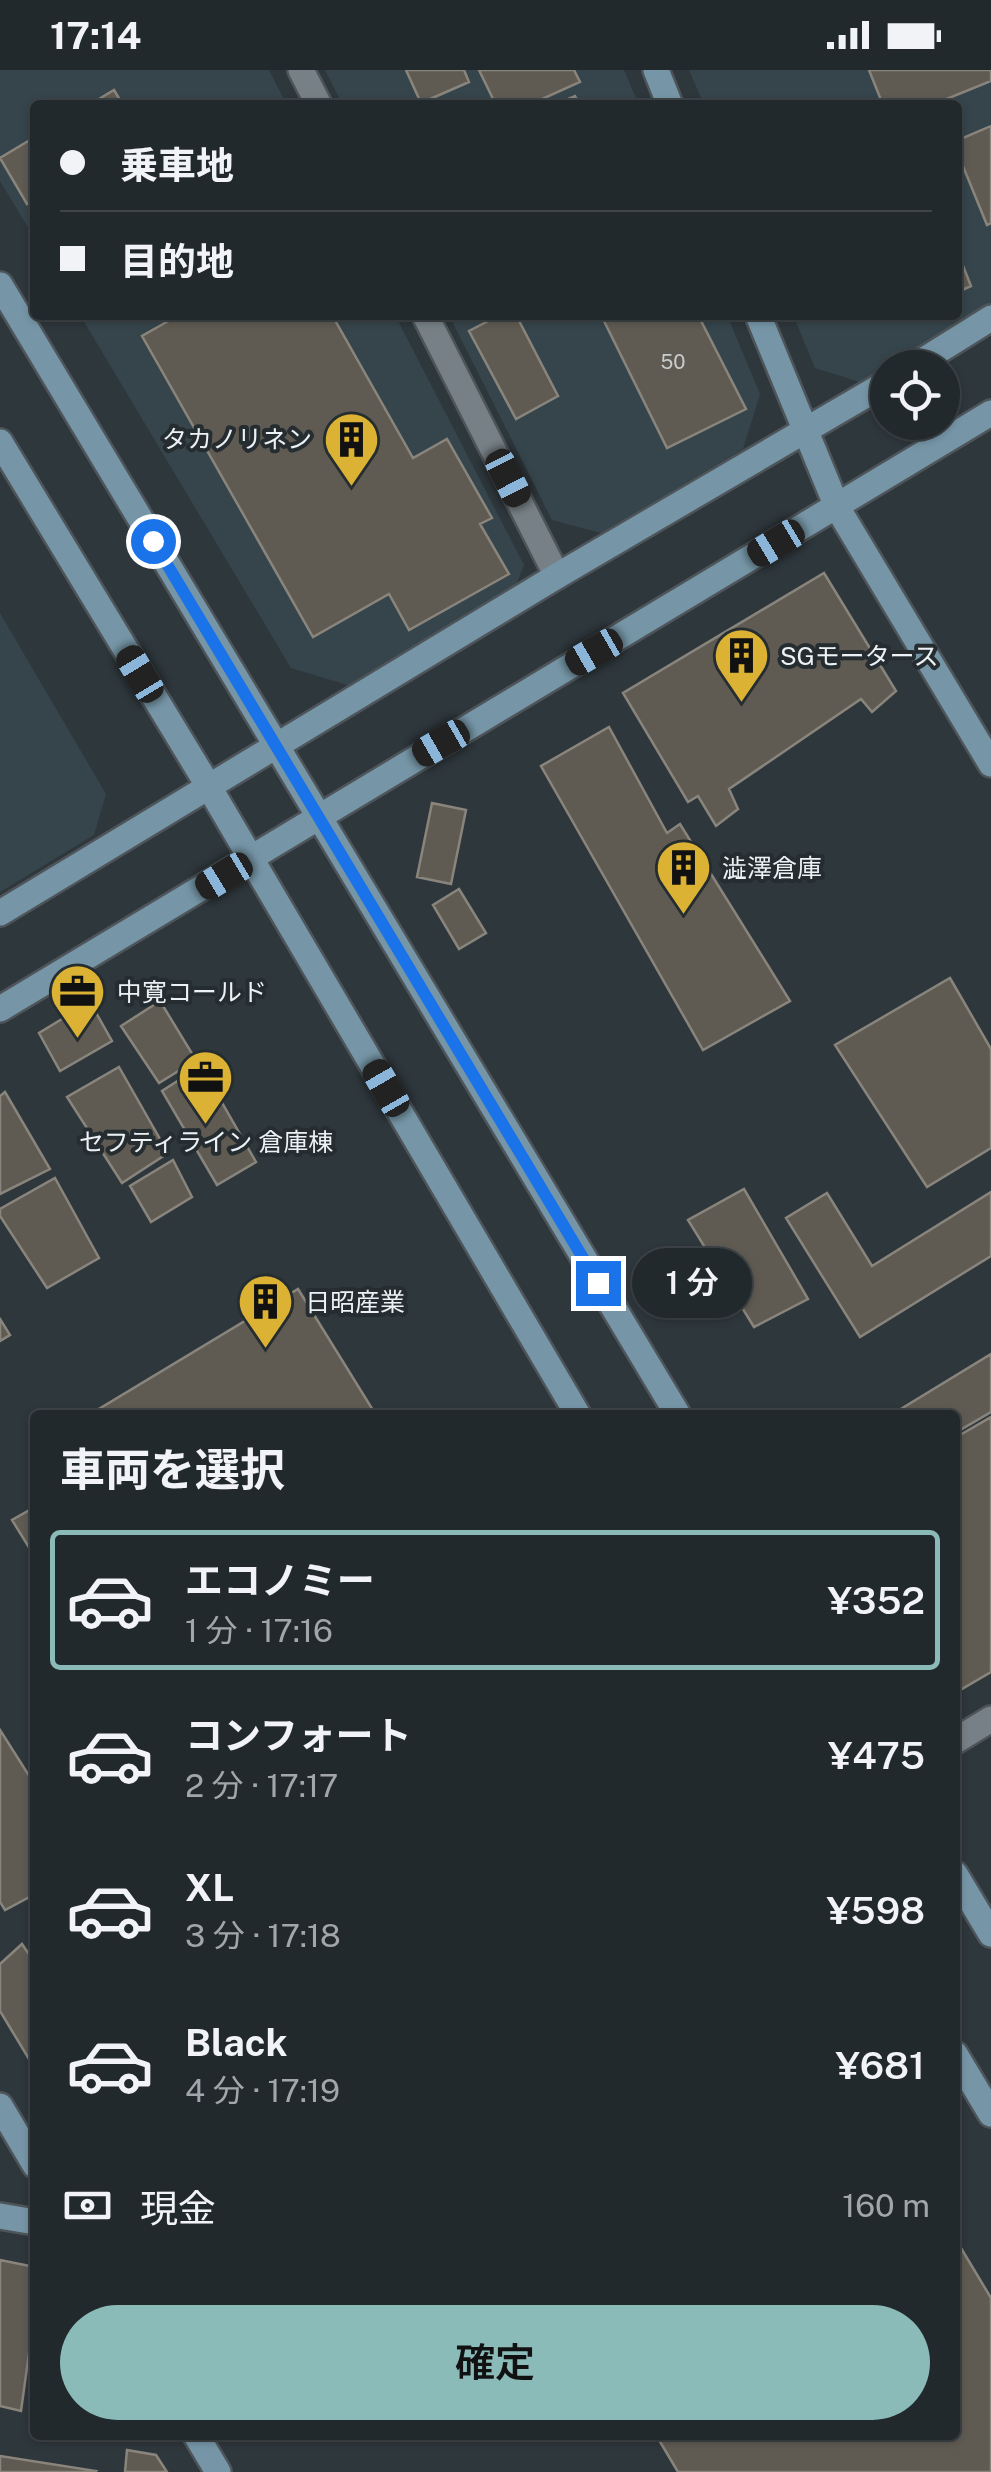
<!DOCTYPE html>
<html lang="ja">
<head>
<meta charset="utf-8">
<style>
  body { margin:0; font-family:"Public Sans","Noto Sans JP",sans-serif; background:#2e3539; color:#f1f3f6; height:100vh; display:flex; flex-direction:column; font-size:38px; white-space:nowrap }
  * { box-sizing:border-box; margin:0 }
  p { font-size:32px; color:#a2a6aa }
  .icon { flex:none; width:55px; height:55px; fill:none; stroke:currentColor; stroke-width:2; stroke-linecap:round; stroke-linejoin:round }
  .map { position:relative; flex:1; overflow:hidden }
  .panel { position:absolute; left:30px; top:1340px; width:930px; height:1030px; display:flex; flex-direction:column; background:#22292d; border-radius:10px; box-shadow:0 2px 8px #0004,0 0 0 2px #3f4549 }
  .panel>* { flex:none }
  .top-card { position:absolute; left:30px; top:30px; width:932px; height:220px; border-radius:10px; box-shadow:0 2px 8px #0004,0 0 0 2px #3f4549; display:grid; align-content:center; height:220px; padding:0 30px; background:#22292d }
  .tools { position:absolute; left:870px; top:280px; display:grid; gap:20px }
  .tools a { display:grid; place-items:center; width:90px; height:90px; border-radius:50%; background:#22292d; box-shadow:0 2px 8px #0004,0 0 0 2px #3f4549; font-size:50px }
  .end { position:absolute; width:45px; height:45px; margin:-22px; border:12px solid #1a73e8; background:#fff; box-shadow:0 0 0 5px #fff }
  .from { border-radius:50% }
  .bubble { position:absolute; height:70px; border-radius:35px; background:#22292d; box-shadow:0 2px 8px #0004,0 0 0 2px #3f4549; font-size:32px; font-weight:600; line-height:70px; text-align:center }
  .car { position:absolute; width:30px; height:60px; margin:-30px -15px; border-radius:12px; box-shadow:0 0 8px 2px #0007; background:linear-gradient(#222 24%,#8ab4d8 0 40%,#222 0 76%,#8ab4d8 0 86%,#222 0) }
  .top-card b { display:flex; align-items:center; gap:35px; height:95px; font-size:38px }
  .top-card b+b { border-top:2px solid #3f4549 }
  .top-card i { width:25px; height:25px; background:#f1f3f6 }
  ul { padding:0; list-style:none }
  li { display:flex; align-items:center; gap:30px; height:140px; margin:0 20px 15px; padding:0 10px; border:5px solid transparent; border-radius:10px }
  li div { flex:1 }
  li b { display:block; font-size:38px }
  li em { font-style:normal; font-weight:600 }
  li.current { border-color:#8bbbb9 }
  li>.icon { width:90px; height:90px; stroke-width:1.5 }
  h2 { padding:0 30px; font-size:45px; line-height:120px }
  .pay { display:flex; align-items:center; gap:25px; height:110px; padding:0 30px; font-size:38px }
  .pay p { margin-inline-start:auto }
  .cta { display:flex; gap:20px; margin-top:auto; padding:20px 30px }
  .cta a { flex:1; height:115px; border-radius:60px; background:#8bbbb9; color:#111; font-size:40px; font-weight:600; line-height:115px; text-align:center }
  .status { display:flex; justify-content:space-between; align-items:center; height:70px; padding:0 50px; background:#22292d; direction:ltr }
  .status svg { height:28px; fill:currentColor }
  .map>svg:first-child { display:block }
</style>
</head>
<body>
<div class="status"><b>17:14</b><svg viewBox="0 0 49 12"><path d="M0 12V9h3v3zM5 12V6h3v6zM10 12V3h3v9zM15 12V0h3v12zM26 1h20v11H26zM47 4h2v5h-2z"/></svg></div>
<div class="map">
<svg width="991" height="2402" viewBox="0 0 991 2402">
  <rect width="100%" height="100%" fill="#2e373c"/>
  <!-- built -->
  <path fill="#36454c" d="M0,0H269L287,35H35V169L0,111Z
    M325,0H624L639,35H343Z
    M689,0H991V235L863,313L815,298L793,245H958V35H704Z
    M80,245H395L524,495L514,520L354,617L291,598Z
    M449,245H727L760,324L743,379L601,463L552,450Z
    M0,543L106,724L94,765L0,822Z"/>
  <!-- building -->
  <path fill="#5f5b53" stroke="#89857c" stroke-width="2.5" d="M406,0H464L469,12L421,33Z
    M479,0H574L580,12L529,35H496Z
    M869,0H991V11L932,35H883Z
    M114,20L123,35H89Z
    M575,26L580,35H554Z
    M991,56V153L987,155L958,84V70Z
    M35,67V129L27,134L0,88Z
    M958,183L971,216L958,222Z
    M179,245H332L413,388L447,369L492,448L480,454L509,504L409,560L389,524L313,567L142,266Z
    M500,245H516L558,326L516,349L469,261Z
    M601,245H698L746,339L667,378Z
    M824,503L896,621L872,642L861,629L729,719L738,739L716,756L698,726L688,732L623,623Z
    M609,657L667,763L680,754L790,931L703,980L541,696Z
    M432,733L466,740L451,814L417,807Z
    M459,819L486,863L459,879L433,835Z
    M950,908L991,979V1078L927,1117L835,975Z
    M160,931L196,990L159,1013L121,956Z
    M90,932L112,971L60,1001L39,963Z
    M201,996L256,1092L217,1115L162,1021Z
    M119,997L168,1083L122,1113L67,1027Z
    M5,1022L50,1099L0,1124V1026Z
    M173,1090L192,1127L151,1152L130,1116Z
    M55,1108L99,1188L47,1218L0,1146V1139Z
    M744,1119L808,1229L754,1257L688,1150Z
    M991,1122V1186L860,1267L786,1148L827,1123L872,1196Z
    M298,1219L376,1345H96L94,1342Z
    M0,1249L10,1265L0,1271Z
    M991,1284V1342L955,1363V1345H891Z
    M991,1347V1602L955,1623V1368Z
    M35,1437V1487L12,1450Z
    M0,1660L35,1715V1824L5,1840L0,1832Z
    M22,1874L35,1893V1999L0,1941V1894Z
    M955,2168L991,2228V2402H678L656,2365H955Z
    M0,2190L35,2197V2240L21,2341L0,2336Z
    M127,2380L156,2385L167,2402H125Z
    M0,2386L96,2401L95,2402H0Z"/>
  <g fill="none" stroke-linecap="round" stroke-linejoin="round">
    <defs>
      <path id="street" d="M301,0L319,35
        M425,245L557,506
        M955,1671L991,1649"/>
      <path id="secondary" d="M656,0L670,35
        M0,215L678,1345
        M758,245L837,437L991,694
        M911,298L991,248
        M0,372L209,717L578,1345
        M0,843L557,506L888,312
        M0,939L991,343
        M955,1804L991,1864
        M955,1984L991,2044
        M0,2036L35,2095
        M0,2146L35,2152
        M196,2365L218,2402"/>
    </defs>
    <!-- street casing -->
    <use href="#street" stroke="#4e555a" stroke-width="30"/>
    <!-- secondary casing -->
    <use href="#secondary" stroke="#4e555a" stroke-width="30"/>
    <!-- street -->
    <use href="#street" stroke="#778086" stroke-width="25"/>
    <!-- secondary -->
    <use href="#secondary" stroke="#7696a7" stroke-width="25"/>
  </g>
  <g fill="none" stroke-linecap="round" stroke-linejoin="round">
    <!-- route -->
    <path stroke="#1a73e8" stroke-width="12" d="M153,471L598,1213"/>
  </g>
  <!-- icons -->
  <defs>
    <symbol id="building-pin" viewBox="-11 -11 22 30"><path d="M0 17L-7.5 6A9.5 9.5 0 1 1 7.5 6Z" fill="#dbb233" stroke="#252d31"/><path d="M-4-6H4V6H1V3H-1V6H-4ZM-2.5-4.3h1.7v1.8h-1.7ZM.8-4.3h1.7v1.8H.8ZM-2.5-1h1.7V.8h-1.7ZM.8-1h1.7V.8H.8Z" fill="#111"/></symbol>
    <symbol id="office-pin" viewBox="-11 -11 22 30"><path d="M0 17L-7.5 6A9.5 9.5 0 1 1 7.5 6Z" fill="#dbb233" stroke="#252d31"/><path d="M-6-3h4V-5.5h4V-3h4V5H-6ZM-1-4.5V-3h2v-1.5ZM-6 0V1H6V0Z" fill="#111"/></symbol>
  </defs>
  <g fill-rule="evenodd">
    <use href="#building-pin" x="320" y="338" width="63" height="86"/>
    <use href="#building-pin" x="710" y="554" width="63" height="86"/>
    <use href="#building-pin" x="652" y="766" width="63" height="86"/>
    <use href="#office-pin" x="46" y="890" width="63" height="86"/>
    <use href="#office-pin" x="174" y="976" width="63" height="86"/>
    <use href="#building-pin" x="234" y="1200" width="63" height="86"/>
  </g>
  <g text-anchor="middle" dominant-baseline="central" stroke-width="8" stroke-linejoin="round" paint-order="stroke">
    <!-- number labels -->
    <g font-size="20" fill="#c9cccc">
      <text x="673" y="292">50</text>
    </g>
    <!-- poi labels -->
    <g font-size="25" fill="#ecf1f5" stroke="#252d31" text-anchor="start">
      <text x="312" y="369" text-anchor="end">タカノリネン</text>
      <text x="780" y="586">SGモータース</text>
      <text x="722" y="798">澁澤倉庫</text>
      <text x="117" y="922">中寛コールド</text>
      <text x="206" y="1072" text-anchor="middle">セフティライン 倉庫棟</text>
      <text x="305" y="1232">日昭産業</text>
    </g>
  </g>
</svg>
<div class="tools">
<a><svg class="icon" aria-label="locate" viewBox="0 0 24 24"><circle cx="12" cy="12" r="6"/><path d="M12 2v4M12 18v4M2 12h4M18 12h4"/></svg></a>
</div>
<i class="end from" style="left:153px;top:471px"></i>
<i class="end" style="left:598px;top:1213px"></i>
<div class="bubble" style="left:632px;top:1178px;width:120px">1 分</div>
<i class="car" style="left:508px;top:408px;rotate:153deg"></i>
<i class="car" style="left:776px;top:473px;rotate:239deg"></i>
<i class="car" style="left:594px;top:582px;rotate:240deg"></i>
<i class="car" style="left:140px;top:604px;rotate:329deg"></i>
<i class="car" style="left:441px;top:673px;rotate:240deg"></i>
<i class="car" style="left:224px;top:806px;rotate:239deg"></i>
<i class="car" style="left:386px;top:1018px;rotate:330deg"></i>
<div class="top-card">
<b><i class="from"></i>乗車地</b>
<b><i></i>目的地</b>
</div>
<section class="panel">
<h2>車両を選択</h2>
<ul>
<li class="current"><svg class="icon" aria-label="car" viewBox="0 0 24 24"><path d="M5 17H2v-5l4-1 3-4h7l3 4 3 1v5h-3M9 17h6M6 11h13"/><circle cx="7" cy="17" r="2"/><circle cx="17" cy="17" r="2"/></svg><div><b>エコノミー</b><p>1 分 · 17:16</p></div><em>¥352</em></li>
<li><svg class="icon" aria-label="car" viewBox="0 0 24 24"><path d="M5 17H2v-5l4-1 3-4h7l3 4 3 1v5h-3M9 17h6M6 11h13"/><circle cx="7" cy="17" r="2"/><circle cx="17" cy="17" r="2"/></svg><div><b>コンフォート</b><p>2 分 · 17:17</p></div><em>¥475</em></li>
<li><svg class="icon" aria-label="car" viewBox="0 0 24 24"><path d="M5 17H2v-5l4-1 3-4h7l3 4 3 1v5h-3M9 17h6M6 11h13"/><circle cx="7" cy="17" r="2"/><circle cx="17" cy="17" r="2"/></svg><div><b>XL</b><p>3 分 · 17:18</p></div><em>¥598</em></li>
<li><svg class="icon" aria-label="car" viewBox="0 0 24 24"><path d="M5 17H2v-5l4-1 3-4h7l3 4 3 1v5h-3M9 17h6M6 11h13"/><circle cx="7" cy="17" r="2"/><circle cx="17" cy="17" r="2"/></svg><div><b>Black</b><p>4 分 · 17:19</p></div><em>¥681</em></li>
</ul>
<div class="pay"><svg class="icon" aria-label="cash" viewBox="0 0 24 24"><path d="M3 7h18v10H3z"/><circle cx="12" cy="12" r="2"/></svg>現金<p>160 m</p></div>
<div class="cta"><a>確定</a></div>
</section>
</div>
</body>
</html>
